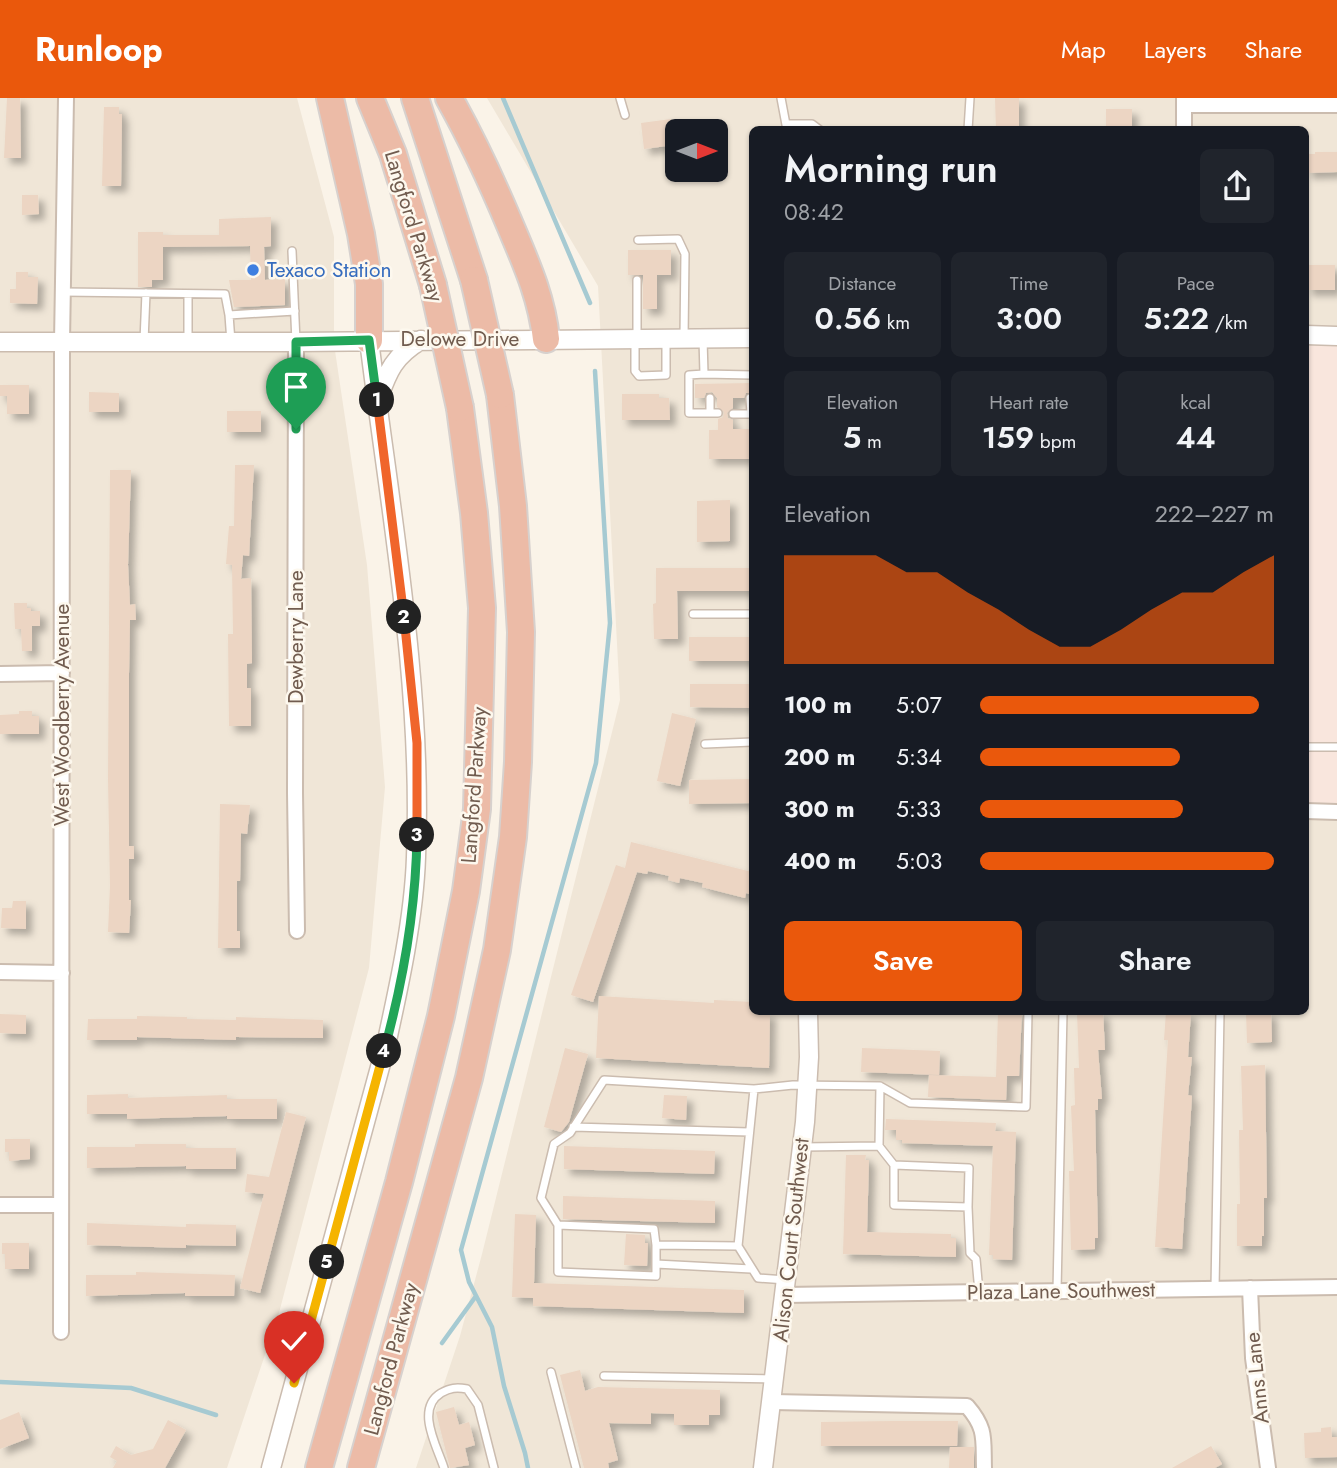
<!DOCTYPE html>
<html lang="en">
<head>
<meta charset="utf-8">
<style>
	body { margin:0; font-family:Jost,sans-serif; background:#20242c; color:#f1f3f6; height:100vh; display:flex; flex-direction:column; font-size:26px; white-space:nowrap }
	* { box-sizing:border-box; margin:0 }
	p { font-size:23px; color:#9ea1a6 }
	.icon { flex:none; width:38px; height:38px; fill:none; stroke:currentColor; stroke-width:2; stroke-linecap:round; stroke-linejoin:round }
	.map { position:relative; flex:1; overflow:hidden }
	.side { position:absolute; left:749px; top:28px; width:560px; height:889px; display:flex; flex-direction:column; background:#171b24; border-radius:10px; box-shadow:0 2px 5px #0004 }
	.side>* { flex:none }
	.needle { width:46px; rotate:90deg }
	.tools { position:absolute; left:665px; top:21px; display:grid; gap:14px }
	.tools a { display:grid; place-items:center; width:63px; height:63px; border-radius:10px; background:#171b24; box-shadow:0 2px 5px #0004; font-size:35px }
	.pin { position:absolute; display:grid; place-items:center; width:60px; height:60px; color:#fff; margin:-72px -30px; border-radius:50% 50% 50% 0; rotate:-45deg; box-shadow:0 0 7px #0007 }
	.pin .icon { rotate:45deg }
	.km { position:absolute; width:35px; height:35px; margin:-18px; border-radius:50%; background:#222; color:#fff; font-size:19px; line-height:35px; text-align:center }
	.round { display:grid; place-items:center; flex:none; width:74px; height:74px; border-radius:10px; background:#20242c }
	.head { display:flex; align-items:center; justify-content:space-between; height:119px; padding:0 35px }
	h1 { font-size:38px; font-weight:600; line-height:52px }
	.metrics { display:grid; grid-template-columns:repeat(3,1fr); gap:10px; height:119px; padding:7px 35px }
	.metrics div { display:grid; align-content:center; border-radius:10px; background:#20242c; text-align:center }
	.metrics b { font-size:30px; font-weight:600 }
	.metrics small { font-size:19px; font-weight:400 }
	.metrics p { font-size:19px }
	.chart { height:196px; padding:14px 35px }
	.chart p { display:flex; justify-content:space-between }
	.chart svg { width:100%; height:126px; margin-top:7px; fill:#ea580c; opacity:.7 }
	.action { display:flex; gap:14px; margin-top:auto; padding:14px 35px }
	.action a { flex:1; height:80px; border-radius:10px; background:#ea580c; color:#fff; font-size:28px; font-weight:600; line-height:80px; text-align:center }
	.action a+a { background:#20242c; color:#f1f3f6 }
	ul { padding:0 35px; list-style:none; font-size:23px }
	li { display:grid; grid-template-columns:112px 84px 1fr; align-items:center; height:52px }
	li i { height:18px; border-radius:9px; background:#ea580c }
	header { display:flex; align-items:center; gap:42px; box-sizing:border-box; height:98px; padding:0 35px; background:#ea580c; color:#fff }
	header strong { font-size:33px }
	nav { display:flex; gap:38px; margin-inline-start:auto; font-size:24px }
	.map>svg:first-child { display:block }
</style>
</head>
<body>
<header>
<strong>Runloop</strong>
<nav><a>Map</a><a>Layers</a><a>Share</a></nav>
</header>
<div class="map">
<svg width="1337" height="1370" viewBox="0 0 1337 1370">
	<defs>
		<filter id="shadow"><feDropShadow dx="6" dy="6" stdDeviation="3.5" flood-color="#0004"/></filter>
	</defs>
	<rect width="100%" height="100%" fill="#faf3e8"/>
	<path fill="#f0e6d7" fill-rule="evenodd" d="M0,0H297L334,139V246L367,467L385,689L369,870L279,1215L227,1370H0Z
		M487,0H1337V242L1306,241V32H752V914H1306V704L1312,710L1337,711V1370H416L460,1238L482,1156L620,602L598,188ZM677,33H716V72H677Z"/>
	<path fill="#f9e6dd" d="M1306,241L1337,242V711L1312,710L1306,704Z"/>
	<g fill="none" stroke-linecap="round" stroke-linejoin="round">
		<path stroke="#a6cad2" stroke-width="4.5" d="M503,0L590,205
			M442,1245L476,1198
			M0,1284L131,1290L216,1317
			M528,1370L525,1355L504,1288L492,1229L469,1184L461,1152L596,665L610,525L595,273"/>
	</g>
	<path fill="#ecd5c3" filter="url(#shadow)" d="M7,0H20L21,60H4Z
		M995,0H1019V32H996Z
		M104,9H119V16H122L121,88H102Z
		M1106,11H1132V32H1106Z
		M671,21L674,47L644,51L641,25Z
		M1315,54H1337V74L1306,75V56H1315Z
		M22,97H38L39,116L22,117Z
		M271,119V148L264,149L265,182L285,181V207L234,209L229,182H251L250,148L163,149V182H152V189H138V134H163V137H219V121Z
		M628,152H671V177H657V211H643V177H628Z
		M1306,167H1335V192H1306Z
		M16,174H28V179H38L37,206L10,205V191H16Z
		M752,285V295H746L744,300H733V310L727,315L728,320L733,322V331H749V361H709V332H718V321L723,319L724,314L717,309V300L712,294L706,295L704,300H695V286Z
		M0,287H29V316H7V298H0Z
		M89,294L119,295V314H89Z
		M622,296H659V300H669L670,322H622Z
		M227,313H261V334H227Z
		M235,367H254L249,458L243,457L241,481L251,480L252,565L247,566V590H251V628H229L228,536H233L232,467L226,466L229,428H234Z
		M110,372H131L128,467L130,507L135,506L136,522H130L129,575V748H134V761H129V802H131L129,835L108,834L110,788L108,681Z
		M730,402V443L697,444V403Z
		M656,470H752V493H677L678,541H654L653,506L656,505Z
		M14,505H27V510H31V513H40V528H32V553H22L21,531H15Z
		M689,539H752V563H689Z
		M690,586H752V610L690,609Z
		M19,613H32V618H39V636H0V617L19,616Z
		M672,615L696,621L680,688L657,683Z
		M752,681V705L689,706V682Z
		M220,706L250,707L247,736L241,735L240,783H237V833H240V850H218Z
		M631,744L752,774V797L746,795L745,800L702,789L703,785L680,780L679,785L668,782L669,778L648,773L647,776L637,774L593,904L571,897L616,767L625,770Z
		M13,803H26V831L1,830L2,810H12Z
		M599,898L714,905V902L752,904V914H770L769,970L596,960Z
		M998,914H1022L1019,978H1007L1006,1002L928,999L929,977L996,979Z
		M1077,914H1103L1105,952H1098L1102,1001H1098V1012H1095L1098,1140H1095V1151L1071,1152L1069,1073H1074L1071,1008L1075,1007L1074,970H1079Z
		M1166,914H1191L1188,959H1192L1188,997L1192,998L1182,1151L1155,1149L1168,942H1164Z
		M1246,914H1271L1272,944L1247,945Z
		M0,916L26,917V936L0,935Z
		M137,918L187,919V921L236,922V919L323,922V940L236,939V942L137,939V942H87L88,921H137Z
		M565,950L588,956L569,1024L561,1034L544,1029Z
		M862,950L940,953L939,977L861,974Z
		M1265,967L1267,1100H1264V1138H1262V1148H1237V1106H1240L1239,1032H1243L1241,968Z
		M128,996V1000L227,997V1001H277V1021H227V1018L127,1021V1016H87V997Z
		M664,997L687,998L686,1022L662,1020Z
		M286,1014L306,1019L260,1195L240,1190L264,1096L245,1094L247,1076L269,1079Z
		M886,1021L996,1025L995,1033L1016,1034L1012,1162L993,1161V1157H989L993,1048L902,1045V1042H896V1032H885Z
		M5,1041H30V1061L9,1063V1054H5Z
		M135,1046H186V1050H236V1071H186V1068L87,1070V1049H135Z
		M564,1048L715,1053L714,1076L564,1071Z
		M846,1057H866L865,1062H869L867,1134L951,1136V1140H956V1159L843,1156Z
		M563,1098L715,1103V1125L563,1121Z
		M515,1116L536,1117L534,1185L744,1192V1215L533,1208V1200L512,1199Z
		M87,1125L186,1129V1126L236,1127V1148L186,1147V1150L87,1147Z
		M626,1136L645,1137V1145H648L647,1168L624,1167Z
		M2,1145H29V1171H5V1156H2Z
		M136,1174L235,1177L234,1198H185V1195L86,1198V1177H136Z
		M580,1272L585,1293L598,1289L720,1292V1317H709V1327H674V1316L651,1315V1326L609,1325L618,1362L608,1365L609,1370H584L560,1277Z
		M454,1309L459,1327L469,1324L475,1347L465,1350L469,1367L450,1370L436,1314Z
		M19,1314L29,1340L0,1351V1322Z
		M168,1322L186,1332L165,1370H113L117,1363L110,1359L116,1348L131,1357L153,1351Z
		M894,1323H958L957,1348H821V1324Z
		M1331,1329L1332,1339H1337V1359L1305,1360L1304,1335L1321,1334V1330Z
		M1211,1348L1222,1366L1215,1370H1172Z
		M950,1349H974V1370H949Z"/>
	<g fill="none" stroke-linecap="round" stroke-linejoin="round">
		<defs>
			<path id="service" d="M620,0L625,17
				M781,0L787,32
				M786,26H812L820,32
				M968,32L970,0
				M638,142L678,141L685,156L684,240
				M292,153L296,244
				M637,182V240
				M63,194L225,196L229,217
				M188,196V244
				M635,241V273L639,278L666,277V242
				M703,241L704,276L752,277
				M144,243L146,195
				M231,244L229,217L295,213
				M704,276L689,277V315H718
				M710,300V315
				M750,300L751,316
				M733,316H752
				M693,516H752
				M705,646L752,644
				M1306,649H1337
				M880,988L879,1048L894,1067V1107L968,1109L970,1155L976,1161L979,1194
				M754,991L738,1148L758,1180L786,1182
				M573,1029L749,1034
				M803,1049L879,1048
				M894,1067L969,1070L968,1109
				M558,1127V1174L656,1178V1147L654,1131L558,1127L541,1100L554,1046L570,1035L604,982L754,991L793,987L880,988L910,1005L1026,1009L1028,914
				M656,1147L738,1148
				M656,1166L751,1171
				M1215,1190L1220,914
				M1057,1193L1063,914
				M551,1274L576,1370
				M604,1278L775,1281
				M444,1370C437,1348 415,1311 441,1295C450,1290 456,1289 467,1291L478,1307L494,1370"/>
			<path id="minor" d="M1184,7H1337
				M1184,32V0
				M296,244L295,695L297,833
				M0,576L62,575
				M1306,713L1337,714
				M0,874L62,875
				M0,1107H61
				M1250,1190L1253,1260L1268,1370
				M785,1197L1337,1189
				M61,1234L62,244L66,0
				M773,1304L967,1308C987,1331 983,1341 984,1370"/>
			<path id="tertiary" d="M1306,237L1337,238
				M0,244H296L752,240
				M378,301C388,273 394,258 421,242
				M271,1370L386,947C399,888 414,820 416,759C423,586 390,413 369,242
				M763,1370L805,1024L809,959L808,914"/>
			<path id="motorway" d="M330,0L361,136L369,186V242
				M370,0L393,56L433,187
				M415,0L474,182
				M449,0C472,41 492,84 510,127C526,165 542,200 546,241
				M319,1370L399,1084L441,918L466,793L477,711L482,510L474,415L460,310
				M361,1370L469,980L497,852L513,739L518,664L521,534L513,408L500,297"/>
		</defs>
		<use href="#service" stroke="#cbbcaf" stroke-width="10"/>
		<use href="#minor" stroke="#cbbcaf" stroke-width="18"/>
		<use href="#tertiary" stroke="#cbbcaf" stroke-width="21"/>
		<use href="#motorway" stroke="#d7d1ce" stroke-width="30"/>
		<use href="#service" stroke="#fff" stroke-width="7"/>
		<use href="#minor" stroke="#fff" stroke-width="14"/>
		<use href="#tertiary" stroke="#fff" stroke-width="18"/>
		<use href="#motorway" stroke="#ecbba7" stroke-width="26"/>
		<defs>
			<path id="motorway-bridge" d="M474,182L500,297
				M433,187L460,310"/>
		</defs>
		<use href="#motorway-bridge" stroke="#d7d1ce" stroke-width="30" stroke-linecap="butt"/>
		<use href="#motorway-bridge" stroke="#ecbba7" stroke-width="26"/>
	</g>
	<g fill="none" stroke-linecap="round" stroke-linejoin="round">
		<defs>
			<path id="split-1" d="M296,331V244L369,242L377,302"/>
			<path id="split-2" d="M377,302L404,519"/>
			<path id="split-3" d="M404,519L417,645V737"/>
			<path id="split-4" d="M384,953C403,884 416,809 417,737"/>
			<path id="split-5" d="M327,1164L384,953"/>
			<path id="split-6" d="M294,1285L327,1164"/>
		</defs>
		<use href="#split-1" stroke="#fff" stroke-width="14"/>
		<use href="#split-2" stroke="#fff" stroke-width="14"/>
		<use href="#split-3" stroke="#fff" stroke-width="14"/>
		<use href="#split-4" stroke="#fff" stroke-width="14"/>
		<use href="#split-5" stroke="#fff" stroke-width="14"/>
		<use href="#split-6" stroke="#fff" stroke-width="14"/>
		<use href="#split-1" stroke="#22a559" stroke-width="9"/>
		<use href="#split-2" stroke="#f0652b" stroke-width="9"/>
		<use href="#split-3" stroke="#f0652b" stroke-width="9"/>
		<use href="#split-4" stroke="#22a559" stroke-width="9"/>
		<use href="#split-5" stroke="#f5b400" stroke-width="9"/>
		<use href="#split-6" stroke="#f5b400" stroke-width="9"/>
	</g>
	<circle fill="#3f7fe0" stroke="#fdf8ee" stroke-width="2.5" cx="253" cy="172" r="7"/>
	<g text-anchor="middle" stroke-width="5" stroke-linejoin="round" paint-order="stroke">
		<g font-size="21" fill="#715c4f" stroke="#fdf8ee">
			<text transform="translate(414 128) rotate(73)" y="7">Langford Parkway</text>
			<text x="460" y="248">Delowe Drive</text>
			<text transform="translate(296 539) rotate(-90)" y="7">Dewberry Lane</text>
			<text transform="translate(62 617) rotate(-90)" y="7">West Woodberry Avenue</text>
			<text transform="translate(474 687) rotate(-86)" y="7">Langford Parkway</text>
			<text transform="translate(791 1142) rotate(-84)" y="7">Alison Court Southwest</text>
			<text transform="translate(1061 1193) rotate(-1)" y="7">Plaza Lane Southwest</text>
			<text transform="translate(391 1261) rotate(-75)" y="7">Langford Parkway</text>
			<text transform="translate(1257 1280) rotate(-96)" y="7">Anns Lane</text>
		</g>
		<g font-size="21" fill="#366cbe" stroke="#fdf8ee" text-anchor="start">
			<text x="267" y="179">Texaco Station</text>
		</g>
	</g>
</svg>
<div class="tools">
<a><svg class="needle" viewBox="-14 -14 28 28"><path d="M0-13l5 13h-10z" fill="#e53935"/><path d="M0 13l5-13h-10z" fill="#9ea1a6"/></svg></a>
</div>
<div class="pin" style="left:296px;top:331px;background:#1e9e55"><svg class="icon" aria-label="arrive" viewBox="0 0 24 24"><path d="M6 21V4h12l-3 4 3 4H6"/></svg></div>
<div class="pin" style="left:294px;top:1285px;background:#d93025"><svg class="icon" aria-label="check" viewBox="0 0 24 24"><path d="M5 12l5 5 9-10"/></svg></div>
<b class="km" style="left:377px;top:302px">1</b>
<b class="km" style="left:404px;top:519px">2</b>
<b class="km" style="left:417px;top:737px">3</b>
<b class="km" style="left:384px;top:953px">4</b>
<b class="km" style="left:327px;top:1164px">5</b>
<section class="side">
<div class="head"><div><h1>Morning run</h1><p>08:42</p></div><a class="round"><svg class="icon" aria-label="share" viewBox="0 0 24 24"><path d="M12 15V3M7 8l5-5 5 5M5 13v7h14v-7"/></svg></a></div>
<div class="metrics">
<div><p>Distance</p><b>0.56<small> km</small></b></div>
<div><p>Time</p><b>3:00</b></div>
<div><p>Pace</p><b>5:22<small> /km</small></b></div>
</div>
<div class="metrics">
<div><p>Elevation</p><b>5<small> m</small></b></div>
<div><p>Heart rate</p><b>159<small> bpm</small></b></div>
<div><p>kcal</p><b>44</b></div>
</div>
<div class="chart"><p><span>Elevation</span>222–227 m</p>
<svg viewBox="0 0 160 44" preserveAspectRatio="none"><path d="M0 44V6L10 6L20 6L30 6L40 12L50 12L60 19L70 25L80 32L90 38L100 38L110 32L120 25L130 19L140 19L150 12L160 6V44z"/></svg>
</div>
<ul>
<li><b>100 m</b>5:07<i style="width:95%"></i></li>
<li><b>200 m</b>5:34<i style="width:68%"></i></li>
<li><b>300 m</b>5:33<i style="width:69%"></i></li>
<li><b>400 m</b>5:03<i style="width:100%"></i></li>
</ul>
<div class="action"><a>Save</a><a>Share</a></div>
</section>
</div>
</body>
</html>
